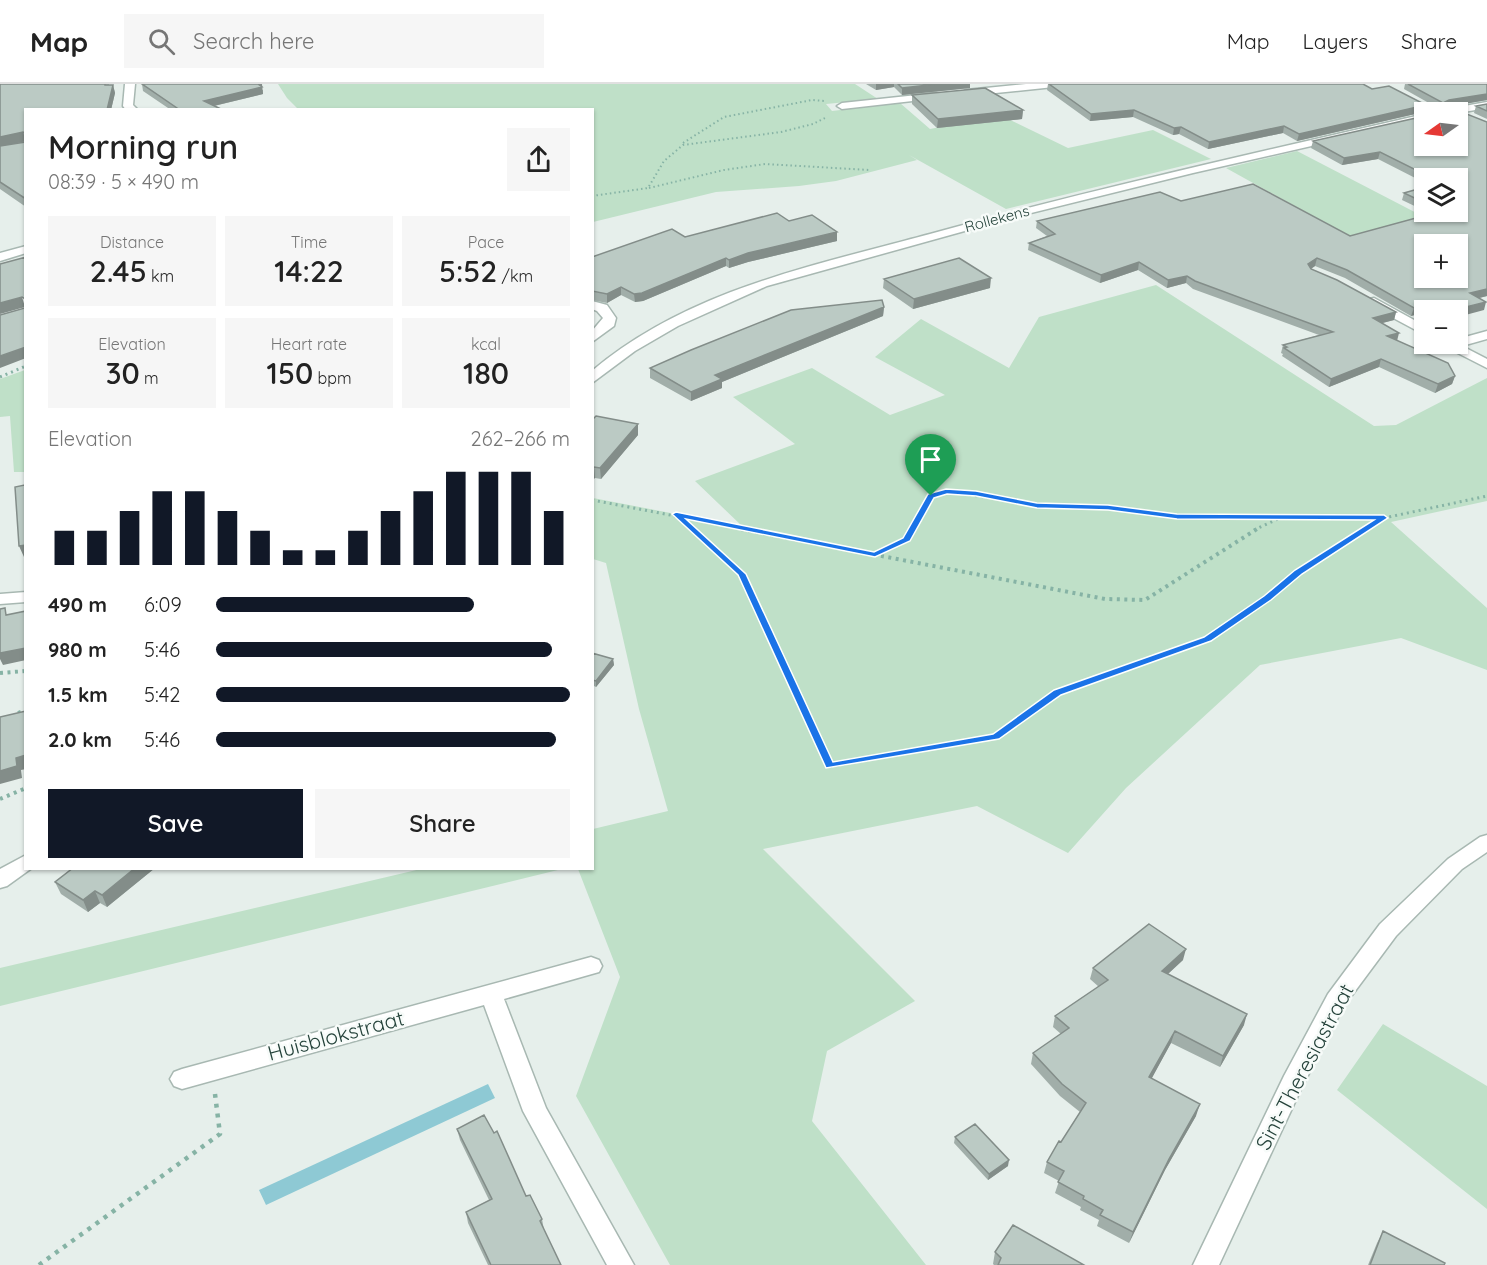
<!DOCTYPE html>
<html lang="en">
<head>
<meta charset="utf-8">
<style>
	body { margin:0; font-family:Quicksand,sans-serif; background:#f6f6f6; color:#222; height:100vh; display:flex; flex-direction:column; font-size:22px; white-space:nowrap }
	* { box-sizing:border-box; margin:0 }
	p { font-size:20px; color:#767676 }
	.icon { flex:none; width:33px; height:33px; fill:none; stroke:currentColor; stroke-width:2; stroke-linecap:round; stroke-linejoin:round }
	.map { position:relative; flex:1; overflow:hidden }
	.details { position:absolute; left:24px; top:24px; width:570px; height:762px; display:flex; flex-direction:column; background:#fff; border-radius:0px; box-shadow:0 2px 4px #0004 }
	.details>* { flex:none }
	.needle { width:39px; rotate:256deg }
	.controls { position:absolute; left:1414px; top:18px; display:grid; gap:12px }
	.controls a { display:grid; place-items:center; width:54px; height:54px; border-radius:0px; background:#fff; box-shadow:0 2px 4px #0004; font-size:30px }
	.pin { position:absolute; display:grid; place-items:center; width:51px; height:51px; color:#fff; margin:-62px -26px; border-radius:50% 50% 50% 0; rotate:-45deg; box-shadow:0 0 6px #0007 }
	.pin .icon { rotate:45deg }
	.round { display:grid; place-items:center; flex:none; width:63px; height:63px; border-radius:0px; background:#f6f6f6 }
	.overview { display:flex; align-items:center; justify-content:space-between; height:102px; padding:0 24px }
	h1 { font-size:33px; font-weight:600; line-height:45px }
	.stats { display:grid; grid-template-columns:repeat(3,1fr); gap:9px; height:102px; padding:6px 24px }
	.stats div { display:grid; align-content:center; border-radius:0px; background:#f6f6f6; text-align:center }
	.stats b { font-size:30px; font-weight:600 }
	.stats small { font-size:16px; font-weight:400 }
	.stats p { font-size:16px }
	.chart { height:168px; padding:12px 24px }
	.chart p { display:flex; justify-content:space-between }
	.chart svg { width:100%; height:108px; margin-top:6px; stroke:#111827; stroke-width:6 }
	.action { display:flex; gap:12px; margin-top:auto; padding:12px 24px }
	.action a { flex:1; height:69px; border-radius:0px; background:#111827; color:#fff; font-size:24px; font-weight:600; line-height:69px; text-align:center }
	.action a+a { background:#f6f6f6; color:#222 }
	ul { padding:0 24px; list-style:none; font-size:20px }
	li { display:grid; grid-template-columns:96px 72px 1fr; align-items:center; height:45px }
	li i { height:15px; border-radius:8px; background:#111827 }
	header { display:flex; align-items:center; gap:36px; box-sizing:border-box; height:84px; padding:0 30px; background:#fff; border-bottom:2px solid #e0e0e0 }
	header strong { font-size:28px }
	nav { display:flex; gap:33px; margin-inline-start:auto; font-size:21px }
	.search { width:420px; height:54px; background:#f6f6f6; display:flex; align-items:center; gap:15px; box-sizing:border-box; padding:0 21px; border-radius:0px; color:#767676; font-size:22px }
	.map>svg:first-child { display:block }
</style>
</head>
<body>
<header>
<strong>Map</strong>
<div class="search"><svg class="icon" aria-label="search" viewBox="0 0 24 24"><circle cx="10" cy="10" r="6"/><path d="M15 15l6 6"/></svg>Search here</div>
<nav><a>Map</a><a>Layers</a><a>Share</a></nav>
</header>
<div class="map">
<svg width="1487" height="1181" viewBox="0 0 1487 1181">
	<rect width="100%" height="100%" fill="#e6efeb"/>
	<path fill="#bfe0c8" d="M278,0H855L878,15L826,20L832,27L900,19L930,45L1000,31L1068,64L1153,46L1211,75L1006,125L909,71L917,76L836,97L799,102L716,108L593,138L592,26L298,25L287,14Z
		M1297,67L1430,136L1356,156L1226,84Z
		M1156,201L1374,342L1396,341L1487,294V417L1391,438L1487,524V586L1401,554L1260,581L1126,704L1068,769L977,722L763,765L915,917L827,967L812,1037L926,1181H670L576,1012L620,893L578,785L592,784L593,745L668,727L639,625L606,479L593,475V414L743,443L695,397L795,360L733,313L812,284L890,331L945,311L875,273L921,235L1009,284L1039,233Z
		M25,286V388H14L10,332L0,333V295Z
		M425,784L562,785L0,922V884Z
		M1383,940L1487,1002V1125L1337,1006Z"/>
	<path fill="#8ec9d4" d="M488,1000L495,1014L266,1121L259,1106Z"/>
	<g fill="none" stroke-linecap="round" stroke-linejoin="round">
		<defs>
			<path id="street" d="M125,0H135L133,21L138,26H126L123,22Z
				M1026,0H1059L1054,3L966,12L961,9L966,6Z
				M936,9L939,10V14L842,25L837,22L842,19Z
				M1487,18V24L1458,29L1442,28L1447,25Z
				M1425,30V36L1193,89L1015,133L767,202L678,242L635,267L592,299V287C688,206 812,182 930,150C1094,105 1259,68 1425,30Z
				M26,162V169L0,177V169Z
				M1374,214L1425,242V251L1369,221L1368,218L1369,215Z
				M592,217L607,221L616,234L614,242L592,258V247L603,234L597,227L592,225Z
				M1487,247V255L1462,262L1487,275V284L1440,260H1458V255Z
				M26,508V518L0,520V510Z
				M1487,751V768L1462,785L1396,852L1344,922L1302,1003L1219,1181H1193L1284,992L1328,910L1380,840L1448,775L1480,753Z
				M26,771V784H32L7,802L0,804V785Z
				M591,873L599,876L602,882L599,888L504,915L546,1024L634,1181H607L523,1027L484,921L182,1005L174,1002L170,995L174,988L182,985Z"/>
		</defs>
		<use href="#street" stroke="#a8b8b2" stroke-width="3"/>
		<path stroke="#86b3a5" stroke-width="2" stroke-dasharray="1.5 3" stroke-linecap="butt" d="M683,59L724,33L812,16L825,17
			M649,104L724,86L765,80L869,86
			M592,112L648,104L664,77L683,61L781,48L813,40L827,33"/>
		<path stroke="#86b3a5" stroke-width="3" stroke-dasharray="2 4" stroke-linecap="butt" d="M0,293L26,282
			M592,416L748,446
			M677,431L693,446
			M912,446L931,412L946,407L1037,421L1108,423L1177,433L1279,434
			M1254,446L1280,434H1384L1487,412
			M1364,446L1383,434"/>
		<path stroke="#86b3a5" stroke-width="4" stroke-dasharray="3 4.5" stroke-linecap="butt" d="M692,445L741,490L829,682L996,653L1057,609L1208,555L1268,514L1298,488L1366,445
			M741,445L1105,515L1145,516L1257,445
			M877,470L907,455L913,445
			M0,589L26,587
			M18,629L26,626
			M0,715L26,704"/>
		<path stroke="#86b3a5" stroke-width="4.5" stroke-dasharray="4 6" stroke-linecap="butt" d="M39,1181L220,1050L215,1010"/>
		<use href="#street" fill="#fff" fill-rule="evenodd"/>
	</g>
	<path fill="#a1aea9" d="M0,0H109V1H113L115,9L111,26H26V123L0,105Z
		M142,0L263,6V10L214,22L223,26H171L143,7Z
		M866,0H970V4L902,11L894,3L876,6Z
		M1048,0L1372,5L1426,21L1424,28L1297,57L1283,49L1208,65L1179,50L1173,51L1133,33L1090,37L1047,6Z
		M1405,0H1487V16L1446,23L1487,38V212L1479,214L1484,226H1433L1411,232L1345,194L1315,182L1311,185L1396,228L1394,236L1382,239L1397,257L1455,292L1452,300L1435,309L1379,283L1329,303L1282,272L1283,270L1281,269L1283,261L1319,251L1193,205L1186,199L1167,204L1138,186L1100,199L1028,166L1029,159L1047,152L1036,144L1037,137L1181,117L1350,152L1430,130L1425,128H1458V94H1425V99L1378,75L1342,81L1311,64L1313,57L1458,28H1427L1429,23H1436L1404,5Z
		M912,11L1023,26L1022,35L937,44L912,20Z
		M1487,20V35L1474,29L1476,22Z
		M1425,103V127L1402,116L1404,109Z
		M789,137L837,148V157L748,178L729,184L726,182L643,217L635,218L621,211L607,219L592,216V173L685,153Z
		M884,195L990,204L913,225L883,204Z
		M884,223L883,232L722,298V304L691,317L650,294V284Z
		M592,336L638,351L601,395L595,394L592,396Z
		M592,569L613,575L614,581L596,603L592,601Z
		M73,784H155L107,823L100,819L88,828L61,810L55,798Z
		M1183,876L1168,890L1244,941L1220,983L1171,959L1151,995L1196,1032L1165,1086L1129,1159L1097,1142L1099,1136L1080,1126L1081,1123L1055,1109L1059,1097L1044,1089L1047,1078L1061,1058L1080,1028L1060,1012L1031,980L1033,969L1061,950L1053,943L1055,932L1099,903L1090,895L1093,884Z
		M457,1045L526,1112L542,1135L544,1146L561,1181H488L468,1139L466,1128L489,1116L460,1056Z
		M955,1053L1008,1082L988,1096L954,1059Z
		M1383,1147L1444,1181H1368L1377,1159Z
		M995,1168L1084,1181H994L993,1180Z"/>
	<path fill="#838d89" d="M258,0H262L263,10L205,24L204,17Z
		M876,0H894V3L876,6Z
		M937,0H970V4L902,11V4Z
		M113,1L115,9L111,26H107Z
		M1487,10V16L1447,23L1441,26L1443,19L1449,16Z
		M1426,21L1424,28L1297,57L1299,50Z
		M1023,26L1022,35L937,44L938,35Z
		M1134,26L1133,33L1090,37L1091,30Z
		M1284,42L1283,49L1208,65L1209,58Z
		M1181,43L1179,50L1173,51L1174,44Z
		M23,48L26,57L0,63V53Z
		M1380,68L1378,75L1342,81L1344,74Z
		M837,148V157L748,178L729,184V176L748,169Z
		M726,174V182L643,217L635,218L634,210Z
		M1317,174L1315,182L1306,188L1308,180Z
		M1139,178L1138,186L1100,199L1101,191Z
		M1187,192L1186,199L1167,204L1168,196Z
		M991,194L990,204L913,225L914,215Z
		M621,203V211L607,219V210Z
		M1487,205V212L1467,217L1470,209Z
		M22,213L25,223L0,230V219Z
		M1436,218L1433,226H1425V228L1411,232L1414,224Z
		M1486,218L1484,226L1458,233V226H1454Z
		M884,223L883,232L722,298V304L691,317V308L715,291Z
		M1396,228L1394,236L1371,242L1373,234Z
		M1399,249L1397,257L1387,252Z
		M26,263V274L0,284V272Z
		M1381,275L1379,283L1329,303L1331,295Z
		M1455,292L1452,300L1435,309L1438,300Z
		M638,340V351L601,395L600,384Z
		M594,383L595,394L592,396V384Z
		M26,461V473H24L19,462Z
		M26,564V576L3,581L0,575V567Z
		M613,575L614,581L596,603V597Z
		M26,671V685L21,686L22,694L0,700V687L16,674Z
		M135,784H155L107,823L102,811Z
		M95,807L100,819L88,828L83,816Z
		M1186,865L1183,876L1158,899L1162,887Z
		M1247,930L1244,941L1220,983L1223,972Z
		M1175,947L1171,959L1146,1005L1149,993Z
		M1200,1020L1196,1032L1165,1086L1129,1159L1133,1148L1169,1075Z
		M1009,1076L1008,1082L988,1096L989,1090Z"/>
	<path fill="#bbcac4" stroke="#838d89" stroke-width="1.5" fill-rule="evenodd" d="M0,0H105V1H113L107,26H26V50L23,48L0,53Z
		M142,0H258L262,3L204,17L223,26H180Z
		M898,0H937L902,4Z
		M1049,0H1363L1372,5L1389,2L1426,21L1299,50L1284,42L1209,58L1181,43L1174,44L1134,26L1091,30Z
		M1408,0H1487V10L1449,16L1443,19Z
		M985,4L1023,26L938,35L912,11Z
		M1487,20V27L1476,22Z
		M1429,23L1458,24L1459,27L1487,38V205L1470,209L1486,218L1454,226H1451L1436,218L1414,224L1347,186L1317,174L1308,180L1311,185L1337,196L1396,228L1373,234L1399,249L1387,252L1448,279L1455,292L1438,300L1381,275L1331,295L1284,264L1287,263L1283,261L1333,248L1195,197L1187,192L1168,196L1139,178L1101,191L1029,159L1055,150L1037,137L1160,108L1181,117L1253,100L1350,152L1438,128H1458V94H1432L1380,68L1344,74L1313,57L1425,32V62H1458V28H1428ZM1425,160H1458V194H1425Z
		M26,52V115L0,98V62L25,58Z
		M1425,103V119L1404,109Z
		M777,129L789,137L812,131L837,148L748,169L729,176L726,174L642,209L634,210L621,203L607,210L592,207V173L672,145L685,153Z
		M26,173V263L0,272V231L25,224V215L22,213L0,219V180Z
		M959,174L991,194L914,215L884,195Z
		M882,216L884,223L715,291L722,295L691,308L650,284L691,266L791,226Z
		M596,332L638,340L600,384L594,383L592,384V336Z
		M25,395H26V461L19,462L15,403L25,401Z
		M5,524L6,531L26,527V564L0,569V525Z
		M592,569L613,575L596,597L592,596Z
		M26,627V671L16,674L17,682L0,687V633Z
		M73,784H135L102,811L95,807L83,816L55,798Z
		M1149,840L1186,865L1162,887L1247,930L1223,972L1175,947L1149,993L1200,1020L1169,1075L1133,1148L1100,1131L1103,1126L1083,1115L1084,1112L1058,1098L1064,1087L1047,1078L1059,1057L1061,1058L1086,1019L1062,1000L1033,969L1069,944L1055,932L1108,896L1093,884Z
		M484,1031L494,1049L497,1047L526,1112L530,1111L542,1135L540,1137L561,1181H491L466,1128L492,1115L457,1045Z
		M975,1040L1009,1076L989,1090L955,1053Z
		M1013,1141L1084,1181H998L1001,1174L995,1168Z
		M1383,1147L1445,1179L1444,1181H1370Z"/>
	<path fill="#1a73e8" stroke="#fff" stroke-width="1.5" fill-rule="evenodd" d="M946,405L976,407L1037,419L1108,421L1177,430L1384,431L1388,434L1302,490L1271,516L1211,557L1061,611L999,655L826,684L738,491L672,430L676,428L874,468L903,454L928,410ZM947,410L976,412L1037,424L1108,426L1177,435L1374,436L1295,486L1264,512L1204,553L1054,606L993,650L833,678L746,490L686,435L875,473L910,457L934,414Z"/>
	<g text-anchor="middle" stroke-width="5" stroke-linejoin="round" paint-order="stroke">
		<g font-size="15" fill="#24423a" stroke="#f7fbf9">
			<text transform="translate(997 135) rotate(-15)" y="5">Rollekens</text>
		</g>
		<g font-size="21" fill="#24423a" stroke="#f7fbf9">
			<text transform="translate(336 952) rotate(-15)" y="7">Huisblokstraat</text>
			<text transform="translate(1305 983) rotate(-62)" y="7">Sint-Theresiastraat</text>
		</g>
	</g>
</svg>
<div class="controls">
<a><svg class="needle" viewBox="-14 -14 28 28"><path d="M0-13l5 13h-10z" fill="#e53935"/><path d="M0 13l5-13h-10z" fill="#767676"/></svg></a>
<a><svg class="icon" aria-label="layers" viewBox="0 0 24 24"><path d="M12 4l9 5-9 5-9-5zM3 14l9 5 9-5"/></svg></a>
<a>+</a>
<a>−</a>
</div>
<div class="pin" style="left:931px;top:412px;background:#1e9e55"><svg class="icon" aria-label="arrive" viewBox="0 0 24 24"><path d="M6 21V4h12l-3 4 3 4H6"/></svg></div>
<section class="details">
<div class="overview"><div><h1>Morning run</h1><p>08:39 · 5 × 490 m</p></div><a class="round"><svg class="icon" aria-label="share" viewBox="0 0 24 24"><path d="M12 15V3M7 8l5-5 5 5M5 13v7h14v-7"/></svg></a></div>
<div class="stats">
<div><p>Distance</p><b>2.45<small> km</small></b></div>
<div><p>Time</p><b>14:22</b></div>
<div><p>Pace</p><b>5:52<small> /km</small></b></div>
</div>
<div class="stats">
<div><p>Elevation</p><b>30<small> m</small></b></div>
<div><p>Heart rate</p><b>150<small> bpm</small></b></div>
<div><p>kcal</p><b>180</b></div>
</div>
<div class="chart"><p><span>Elevation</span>262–266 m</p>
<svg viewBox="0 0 160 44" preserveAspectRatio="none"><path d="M5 44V30M15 44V30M25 44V22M35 44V14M45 44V14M55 44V22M65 44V30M75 44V38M85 44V38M95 44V30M105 44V22M115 44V14M125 44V6M135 44V6M145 44V6M155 44V22"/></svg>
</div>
<ul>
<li><b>490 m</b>6:09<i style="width:73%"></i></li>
<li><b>980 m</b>5:46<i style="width:95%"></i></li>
<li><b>1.5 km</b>5:42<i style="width:100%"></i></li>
<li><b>2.0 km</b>5:46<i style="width:96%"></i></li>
</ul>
<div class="action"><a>Save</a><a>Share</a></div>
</section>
</div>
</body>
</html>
